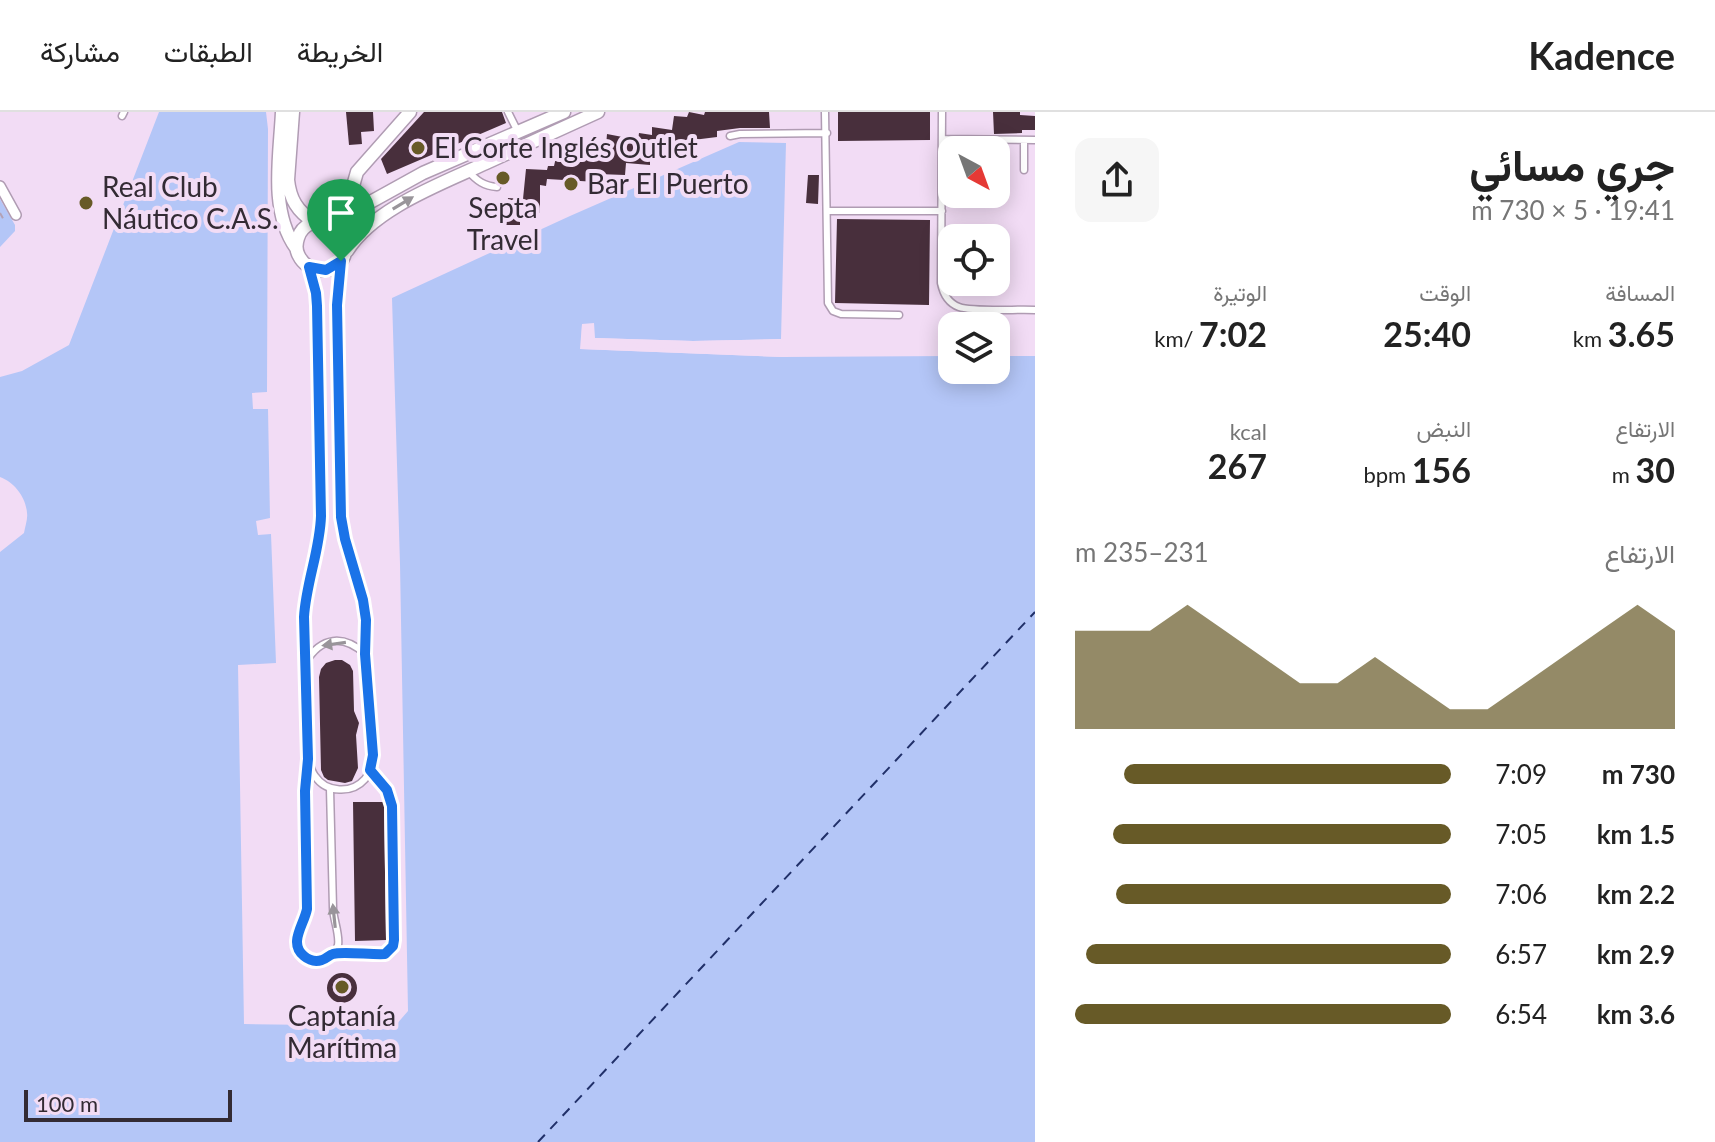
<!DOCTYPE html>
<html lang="ar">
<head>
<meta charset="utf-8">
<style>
	body { margin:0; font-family:Lato,Vazirmatn,sans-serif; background:#f6f6f6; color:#222; direction:rtl; height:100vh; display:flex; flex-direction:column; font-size:30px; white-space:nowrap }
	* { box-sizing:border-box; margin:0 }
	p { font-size:26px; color:#767676 }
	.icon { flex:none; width:44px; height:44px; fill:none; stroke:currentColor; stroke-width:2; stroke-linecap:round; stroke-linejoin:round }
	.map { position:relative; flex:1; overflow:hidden; direction:ltr }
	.side { display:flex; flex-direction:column; background:#fff; width:680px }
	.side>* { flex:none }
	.needle { width:52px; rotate:139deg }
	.fabs { position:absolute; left:938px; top:24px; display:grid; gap:16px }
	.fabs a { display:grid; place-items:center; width:72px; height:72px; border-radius:16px; background:#fff; box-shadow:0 4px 20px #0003; font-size:40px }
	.scale { position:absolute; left:24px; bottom:20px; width:208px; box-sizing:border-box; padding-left:8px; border:4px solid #332b34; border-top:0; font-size:22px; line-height:28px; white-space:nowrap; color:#332b34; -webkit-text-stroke:6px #f2dcf5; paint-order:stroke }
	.pin { position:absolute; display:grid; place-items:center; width:68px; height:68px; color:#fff; margin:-82px -34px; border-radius:50% 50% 50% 0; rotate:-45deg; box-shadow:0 0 8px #0007 }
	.pin .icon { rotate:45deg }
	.round { display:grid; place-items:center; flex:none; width:84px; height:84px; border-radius:16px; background:#f6f6f6 }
	.summary { display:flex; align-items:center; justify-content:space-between; height:136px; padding:0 40px }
	h1 { font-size:44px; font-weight:700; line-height:60px }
	.figures { display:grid; grid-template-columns:repeat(3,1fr); gap:12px; height:136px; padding:8px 40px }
	.figures div { display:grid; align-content:center }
	.figures b { font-size:34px; font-weight:700 }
	.figures small { font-size:22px; font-weight:400 }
	.figures p { font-size:22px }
	.chart { height:224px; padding:16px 40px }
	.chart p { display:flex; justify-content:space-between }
	.chart svg { width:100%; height:144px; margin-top:8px; fill:#675a27; opacity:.7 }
	ul { padding:0 40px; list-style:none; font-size:26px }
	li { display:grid; grid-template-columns:128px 96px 1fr; align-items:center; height:60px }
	li i { height:20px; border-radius:10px; background:#675a27 }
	header { display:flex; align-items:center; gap:48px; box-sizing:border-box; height:112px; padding:0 40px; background:#fff; border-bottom:2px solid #e0e0e0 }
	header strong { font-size:38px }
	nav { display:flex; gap:44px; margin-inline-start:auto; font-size:28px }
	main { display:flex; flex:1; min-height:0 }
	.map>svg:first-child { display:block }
</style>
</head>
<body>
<header>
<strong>Kadence</strong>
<nav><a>الخريطة</a><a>الطبقات</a><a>مشاركة</a></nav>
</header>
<main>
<section class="side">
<div class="summary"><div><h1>جري مسائي</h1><p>19:41 · 5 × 730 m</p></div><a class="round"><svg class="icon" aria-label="share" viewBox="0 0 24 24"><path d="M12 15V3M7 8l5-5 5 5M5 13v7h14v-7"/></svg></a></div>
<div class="figures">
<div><p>المسافة</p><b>3.65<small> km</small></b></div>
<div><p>الوقت</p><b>25:40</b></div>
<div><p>الوتيرة</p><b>7:02<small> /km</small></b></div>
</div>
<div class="figures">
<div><p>الارتفاع</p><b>30<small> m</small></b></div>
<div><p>النبض</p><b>156<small> bpm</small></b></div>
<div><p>kcal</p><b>267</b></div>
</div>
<div class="chart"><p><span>الارتفاع</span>231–235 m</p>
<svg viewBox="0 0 160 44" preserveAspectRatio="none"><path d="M0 44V14L10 14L20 14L30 6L40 14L50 22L60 30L70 30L80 22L90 30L100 38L110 38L120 30L130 22L140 14L150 6L160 14V44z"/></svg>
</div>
<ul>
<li><b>730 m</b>7:09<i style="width:87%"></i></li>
<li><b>1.5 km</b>7:05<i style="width:90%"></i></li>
<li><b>2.2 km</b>7:06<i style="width:89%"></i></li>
<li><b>2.9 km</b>6:57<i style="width:97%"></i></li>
<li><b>3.6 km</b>6:54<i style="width:100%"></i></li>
</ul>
</section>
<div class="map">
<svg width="1035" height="1030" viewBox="0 0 1035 1030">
	<rect width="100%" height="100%" fill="#f2dcf5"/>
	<path fill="#b4c6f7" d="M159,0H266L268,17L267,280L252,281L253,297H268L270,406L256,409L258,423L271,422L276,551L238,553L244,912L395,914L408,899L400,452L392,186L570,104L739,30L786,31L781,227L693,229L594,226V212L582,213L581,237L783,245L952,244V258H996V244H1035V1030H0V440L24,421C25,415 28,407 27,401C26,385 14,370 0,365V265L22,259L69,233Z
		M0,87L15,113V119L0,135Z"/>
	<path fill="#f2dcf5" d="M594,211L595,226L693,229L781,227L782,231L692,233L594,230L590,227V216H586L585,233L783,241V245L580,237L582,212Z"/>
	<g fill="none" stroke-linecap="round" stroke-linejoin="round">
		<path stroke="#213069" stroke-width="2" stroke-dasharray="10 8" stroke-linecap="butt" d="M538,1030L1035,500"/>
	</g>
	<path fill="#482f3c" d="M346,0H373L374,19L361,20L362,32L349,33Z
		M424,0H502L506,11L387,62L381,47Z
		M689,0L704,3L705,0H769L770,16H740L717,19V25L685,29V32L676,31L675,43H650V53L626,51L625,63L598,62L597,70L547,67L546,74L540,73V101H520V113H498V96L507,97L508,86L523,87L526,57L547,58L548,54H554L557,41L579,42L580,32L606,34L607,22L638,28L639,21L652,23V15L672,18L674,4L687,5Z
		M838,0H930V28L838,29Z
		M993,0H1020V3L1035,4V18H1022V21L994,22Z
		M808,63H819L818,92L806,91Z
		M837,107L930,108L929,193L835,191Z
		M335,548H342L350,553L353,559L354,599L359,611L356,623L358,656L352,669L345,671L328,668L324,665L321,658L319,565L321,557L326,551Z
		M353,690H384L386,828L355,829Z
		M327 876a15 15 0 1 1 30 0a15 15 0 1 1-30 0Z"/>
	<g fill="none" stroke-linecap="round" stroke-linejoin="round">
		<defs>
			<path id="service" d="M508,0L518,20
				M825,0L828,191L833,199L841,202L899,203
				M942,0L941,171C943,181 948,191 959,195C972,200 1019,197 1035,198
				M122,4L124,0
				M730,24L740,22L827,21
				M942,27L1035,28
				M1024,28V58
				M468,59C477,69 484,74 497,75
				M828,99H942
				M309,155L314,168L317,194L321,404L319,426L305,495L308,647C310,652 311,659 315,664C326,681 352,682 365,667C371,660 371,652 373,643L365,542L366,508L363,488L345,427L341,405L337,193L341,152
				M306,550C321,525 343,522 365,542
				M307,650L305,679L307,797C304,813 286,837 308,847C313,850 321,850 326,847C331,845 337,838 338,833C340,823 333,806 333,796C332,756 331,716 330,677
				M334,842H385L393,834L392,694L387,678L370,658"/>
			<path id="pedestrian" d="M0,74L16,103"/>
			<path id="minor" d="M282,0C280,44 269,98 296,136
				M293,0L288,68C290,87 297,99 314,110
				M357,98L353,74L357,60L410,0
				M325,108C356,118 351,161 319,158C311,157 303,152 299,144C296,139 296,132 298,126C304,105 330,109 347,103L423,61L564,0
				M347,139C374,96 441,72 486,51C523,34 561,17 598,0"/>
		</defs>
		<use href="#service" stroke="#b09cb3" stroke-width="9"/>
		<use href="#pedestrian" stroke="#b09cb3" stroke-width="12"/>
		<use href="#minor" stroke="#b09cb3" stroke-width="15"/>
		<path stroke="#b3a1b5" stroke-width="2" stroke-dasharray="6 6" stroke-linecap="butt" d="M0,101L5,110"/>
		<use href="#service" stroke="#fff" stroke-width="6"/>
		<use href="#pedestrian" stroke="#fff" stroke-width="9"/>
		<use href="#minor" stroke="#fff" stroke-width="12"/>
	</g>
	<defs><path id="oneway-solid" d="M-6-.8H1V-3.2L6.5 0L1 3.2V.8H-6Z" transform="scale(2)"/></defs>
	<g fill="#99959a">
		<use href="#oneway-solid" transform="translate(403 91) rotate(-31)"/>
		<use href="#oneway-solid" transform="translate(334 532) rotate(172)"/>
		<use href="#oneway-solid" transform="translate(334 804) rotate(-96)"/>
	</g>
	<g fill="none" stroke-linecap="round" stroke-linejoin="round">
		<defs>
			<path id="route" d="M341,149L337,193L341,405L345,427L363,488L366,508L365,542L373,643L370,658L387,678L392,694L394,828L393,834L385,842C373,843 341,839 333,842C329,843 326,847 322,848C316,850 310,849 304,844C288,831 304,813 307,797L305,679L308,647L304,505C306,471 320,438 321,404L317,194L316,181L309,155L326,158Z"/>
		</defs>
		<use href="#route" stroke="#fff" stroke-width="16"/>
		<use href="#route" stroke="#1a73e8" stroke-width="10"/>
	</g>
	<g fill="#675a27" stroke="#f2dcf5" stroke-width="3">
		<circle cx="418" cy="36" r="8"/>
		<circle cx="503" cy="66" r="8"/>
		<circle cx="571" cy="72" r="8"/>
		<circle cx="86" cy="91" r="8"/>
		<circle cx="342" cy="875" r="8"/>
	</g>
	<g text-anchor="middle" stroke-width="8" stroke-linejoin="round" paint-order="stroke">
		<g font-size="28" fill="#332b34" stroke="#f2dcf5" text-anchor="start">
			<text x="434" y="46">El Corte Inglés Outlet</text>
			<text x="587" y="82">Bar El Puerto</text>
			<text x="102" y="85">Real Club<tspan x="102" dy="32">Náutico C.A.S.</tspan></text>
			<text x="503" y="106" text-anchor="middle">Septa<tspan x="503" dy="32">Travel</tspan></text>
			<text x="342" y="914" text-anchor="middle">Captanía<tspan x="342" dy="32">Marítima</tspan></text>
		</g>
	</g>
</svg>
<div class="fabs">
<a><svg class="needle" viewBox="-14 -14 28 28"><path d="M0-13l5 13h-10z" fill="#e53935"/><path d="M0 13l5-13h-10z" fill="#767676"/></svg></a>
<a><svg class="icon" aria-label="locate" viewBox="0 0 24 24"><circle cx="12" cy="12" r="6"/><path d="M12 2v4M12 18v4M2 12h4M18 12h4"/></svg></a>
<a><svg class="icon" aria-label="layers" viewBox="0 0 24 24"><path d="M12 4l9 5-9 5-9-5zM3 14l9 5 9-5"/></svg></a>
</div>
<div class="scale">100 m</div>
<div class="pin" style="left:341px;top:149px;background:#1e9e55"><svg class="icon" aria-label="arrive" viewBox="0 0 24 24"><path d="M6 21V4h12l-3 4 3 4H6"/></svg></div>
</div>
</main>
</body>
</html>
